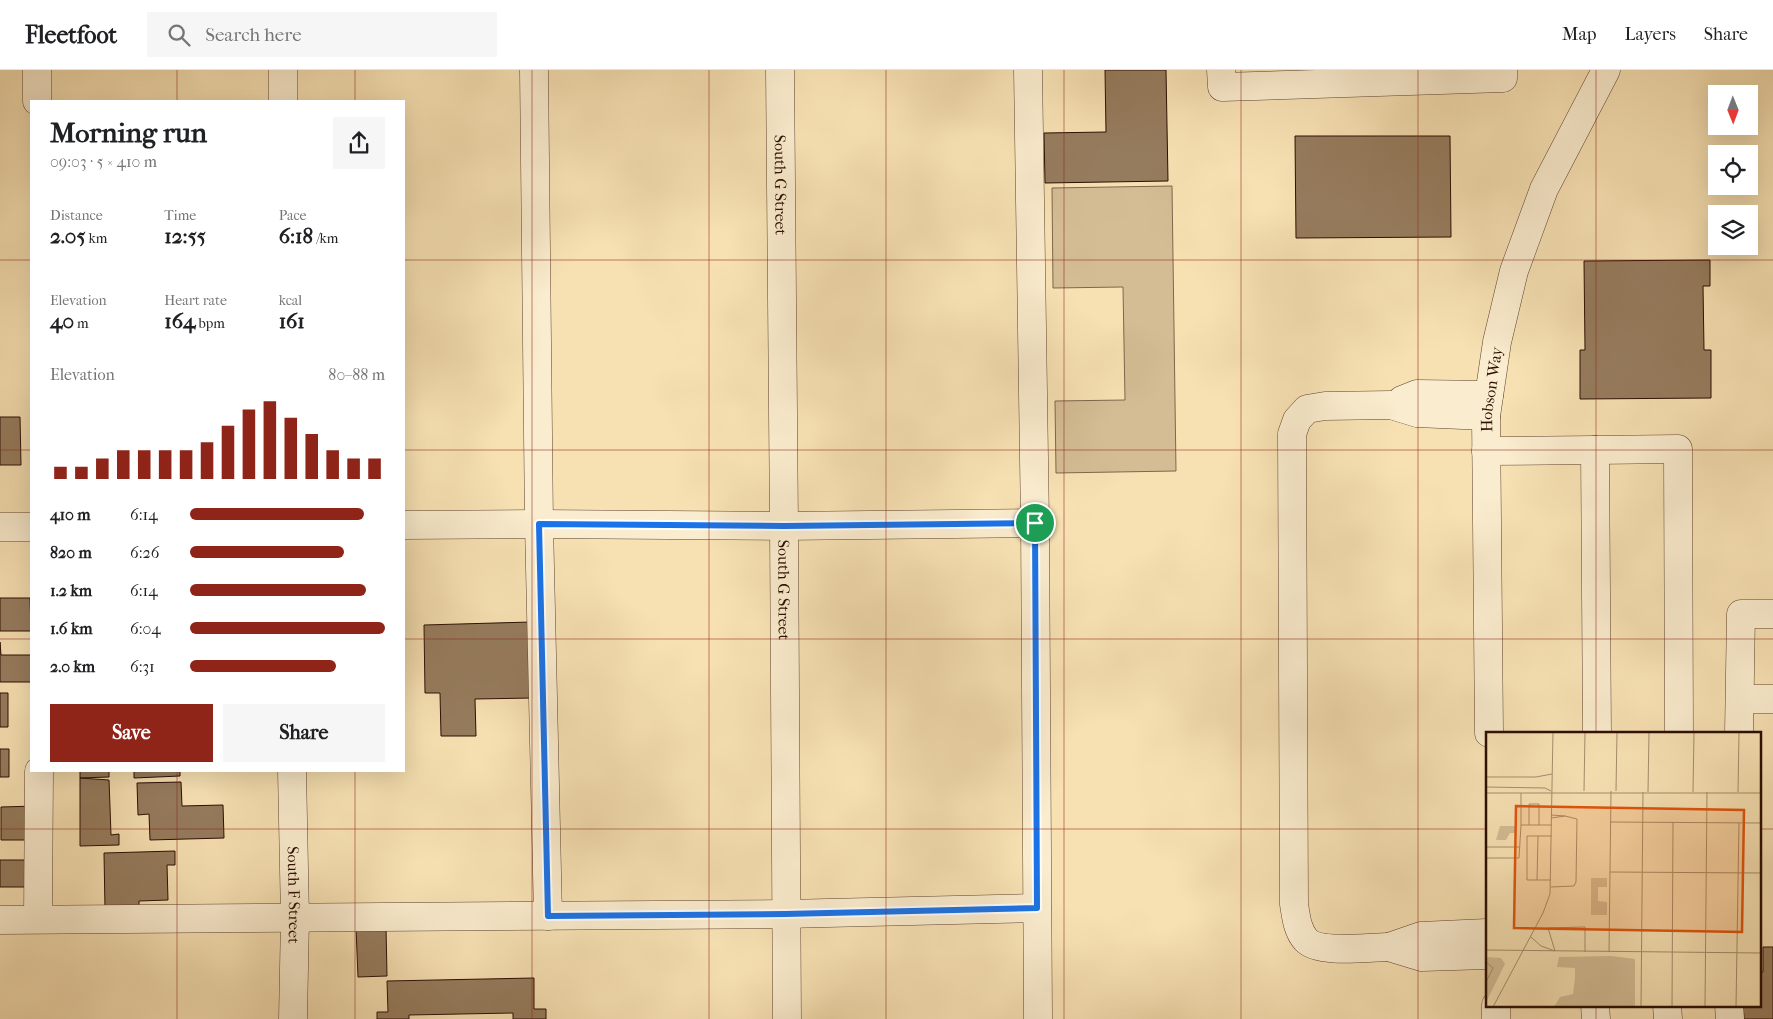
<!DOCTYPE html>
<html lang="en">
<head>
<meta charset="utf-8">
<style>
	body { margin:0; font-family:"IM FELL French Canon",serif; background:#f6f6f6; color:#202124; height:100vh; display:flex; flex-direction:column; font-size:19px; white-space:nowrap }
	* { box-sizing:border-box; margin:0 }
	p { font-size:16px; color:#757577 }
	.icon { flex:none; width:28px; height:28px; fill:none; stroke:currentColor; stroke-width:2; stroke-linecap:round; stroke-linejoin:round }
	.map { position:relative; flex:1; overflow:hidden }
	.details { position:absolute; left:30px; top:30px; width:375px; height:672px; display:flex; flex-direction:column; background:#fff; border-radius:0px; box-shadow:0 5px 20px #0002 }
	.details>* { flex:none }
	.needle { width:32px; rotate:179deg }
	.buttons { position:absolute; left:1708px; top:15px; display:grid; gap:10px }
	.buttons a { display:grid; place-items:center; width:50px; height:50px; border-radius:0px; background:#fff; box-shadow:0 5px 20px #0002; font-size:25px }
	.pin { position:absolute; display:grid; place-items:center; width:42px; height:42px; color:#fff; margin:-21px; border:2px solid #fff; border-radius:50%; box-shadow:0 1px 5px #0007 }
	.round { display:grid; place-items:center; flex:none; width:52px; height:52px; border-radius:0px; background:#f6f6f6 }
	.head { display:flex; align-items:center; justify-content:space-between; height:85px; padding:0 20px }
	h1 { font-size:28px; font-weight:700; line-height:38px }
	.stats { display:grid; grid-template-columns:repeat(3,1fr); gap:8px; height:85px; padding:5px 20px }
	.stats div { display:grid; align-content:center }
	.stats b { font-size:21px; font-weight:700 }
	.stats small { font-size:14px; font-weight:400 }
	.stats p { font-size:14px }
	.chart { height:140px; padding:10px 20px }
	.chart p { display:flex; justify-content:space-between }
	.chart svg { width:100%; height:90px; margin-top:5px; stroke:#8f2418; stroke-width:6 }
	.action { display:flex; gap:10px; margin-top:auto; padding:10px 20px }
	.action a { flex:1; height:58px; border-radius:0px; background:#8f2418; color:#fff; font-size:20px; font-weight:700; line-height:58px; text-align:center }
	.action a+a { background:#f6f6f6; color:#202124 }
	ul { padding:0 20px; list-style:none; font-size:16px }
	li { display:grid; grid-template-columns:80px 60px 1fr; align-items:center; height:38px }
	li i { height:12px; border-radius:6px; background:#8f2418 }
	header { display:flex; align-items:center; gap:30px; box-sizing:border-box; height:70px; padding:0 25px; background:#fff; border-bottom:1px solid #e0e0e0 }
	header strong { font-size:24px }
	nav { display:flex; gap:28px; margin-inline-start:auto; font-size:18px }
	.search { width:350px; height:45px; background:#f6f6f6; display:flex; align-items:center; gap:12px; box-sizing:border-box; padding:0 18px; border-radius:0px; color:#757577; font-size:19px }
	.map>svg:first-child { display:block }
</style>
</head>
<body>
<header>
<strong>Fleetfoot</strong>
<div class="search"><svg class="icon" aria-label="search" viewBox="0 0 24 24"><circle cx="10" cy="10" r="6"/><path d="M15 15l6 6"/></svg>Search here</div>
<nav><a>Map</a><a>Layers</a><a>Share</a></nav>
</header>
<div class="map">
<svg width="1773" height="949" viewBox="0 0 1773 949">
	<rect width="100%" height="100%" fill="#f7e1b3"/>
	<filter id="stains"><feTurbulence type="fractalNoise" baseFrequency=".004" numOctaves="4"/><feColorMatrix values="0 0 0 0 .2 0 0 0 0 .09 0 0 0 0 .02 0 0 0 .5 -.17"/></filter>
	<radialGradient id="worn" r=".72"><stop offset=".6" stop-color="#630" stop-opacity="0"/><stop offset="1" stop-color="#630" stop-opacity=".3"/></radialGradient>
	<path fill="#d4bd95" stroke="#80664c" d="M1172,116L1176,401L1056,403L1055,331L1125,330L1123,217L1053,218L1052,118Z"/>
	<path fill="#967c5e" stroke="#2c0e02" d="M1105,0H1166L1168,111L1045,113L1044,63L1106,62Z
		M1295,66H1450L1451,167L1296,168Z
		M1710,190V216H1703L1704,280H1711V328L1580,329V280H1585L1584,191Z
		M0,347H20L21,395H0Z
		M0,528H30L31,561H0Z
		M531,552L533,628L475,629L476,666H441L440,623H425L424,555Z
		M0,572L1,585H31V612H0Z
		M0,623H8V657H0Z
		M0,679H9V707H0Z
		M80,701H109V707L80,708Z
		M134,701H180V706L134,708Z
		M80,708L109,710L111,765L119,764V775L80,776Z
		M181,712L182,736L223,735L224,768L150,770L149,744L138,745L137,713Z
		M36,736V770H1V737Z
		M175,781V795H167L168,830L139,831V838L105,839L104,783Z
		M0,790H31V817H0Z
		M386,857L387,906L358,907L356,858Z
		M1763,877H1773V949H1744L1743,935H1759V902H1763Z
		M534,908V939H546V949H513V943L409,945V949H377V942H388L387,911Z"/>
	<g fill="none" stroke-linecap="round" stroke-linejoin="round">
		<defs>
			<g id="minor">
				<path d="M37,0V31"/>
				<path d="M283,0V31"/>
				<path d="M534,0L539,454L548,846"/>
				<path id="s1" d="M780,0L784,456L787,949"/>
				<path d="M1028,0L1035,453L1038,949"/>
				<path d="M1221,0L1222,17L1503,8V0"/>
				<path d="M1402,330L1417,324L1489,325"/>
				<path d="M1595,380L1678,379L1679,663"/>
				<path d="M1486,381L1595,380L1597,663"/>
				<path d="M404,455L539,454L784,456L1035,453"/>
				<path d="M0,457H31"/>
				<path d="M1740,629H1773"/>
				<path id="s2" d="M1489,663L1486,346L1497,272L1514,201L1544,119L1606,0"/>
				<path d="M1739,663L1741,544H1773"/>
				<path id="s3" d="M292,701L295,848L293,949"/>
				<path d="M38,849L39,701"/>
				<path d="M0,850L785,844L1037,838"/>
				<path d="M1487,863L1421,866L1389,877L1422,887L1487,885"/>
				<path d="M1389,877C1369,877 1319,884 1306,870C1297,860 1296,846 1294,834L1292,364L1297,350L1307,339L1325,336L1391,335L1417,343L1486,346"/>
				<path d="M1496,935V949"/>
				<path d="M1595,935L1596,949"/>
				<path d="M1667,935L1668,949"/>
				<path d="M1729,935L1730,949"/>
			</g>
		</defs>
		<use href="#minor" stroke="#5f432e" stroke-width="29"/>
		<use href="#minor" stroke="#faecce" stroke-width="28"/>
	</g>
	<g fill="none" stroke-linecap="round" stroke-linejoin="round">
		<defs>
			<path id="route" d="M1035,453L1037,838L785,844L548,846L539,454L784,456Z"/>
		</defs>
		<use href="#route" stroke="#fff" stroke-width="10"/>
		<use href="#route" stroke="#1a73e8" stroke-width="6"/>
	</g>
	<path fill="none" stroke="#8f2418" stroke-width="1" stroke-opacity="0.55" d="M177,0V31M355,0V31M532,0V949M709,0V949M886,0V949M1064,0V949M1241,0V949M1418,0V949M1596,0V663M0,190H31M404,190H1773M0,380H31M404,380H1773M0,569H31M404,569H1773M177,701V949M355,701V949M0,759H1487M1759,759H1773M1596,935V949"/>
	<g text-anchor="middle" stroke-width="4" stroke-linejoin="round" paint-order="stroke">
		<g font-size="16" fill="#2c0e02" stroke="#faecce">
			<text dy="6" stroke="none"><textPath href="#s1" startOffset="115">South G Street</textPath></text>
			<text dy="6" stroke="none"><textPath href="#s2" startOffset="344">Hobson Way</textPath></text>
			<text dy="6" stroke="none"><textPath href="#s1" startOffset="520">South G Street</textPath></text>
			<text dy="6" stroke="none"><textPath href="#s3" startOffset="124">South F Street</textPath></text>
		</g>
	</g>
	<g transform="translate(1486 662)">
		<rect width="275" height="275" fill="#f7e1b3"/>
		<path d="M14,94H29V101H24L20,108H10ZM105,146H121V155H112V169L121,170V183H105ZM125,224L149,227V275H68L74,265L87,262L89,246V236L71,235L73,225ZM0,225L15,226L19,232L0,270Z" fill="#d4bd95"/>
		<path fill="none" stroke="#a68d6c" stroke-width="1" d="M0,45H50L66,42M0,55L59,56L65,59M98,59L99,0M130,59L131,0M162,60L163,0M207,60L208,0M252,60L253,0M0,61H275M35,61V93H66M65,83L79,84L65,86M124,90L275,91M43,93V72H53V93M0,115H33M0,126H33L35,93M124,140L275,141M51,148H41V104H52M65,148H51L52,104H66M65,155L88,154L90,150L91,87L79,84M45,205L55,214L69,219L62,196L99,195V220M0,218L275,221M123,220L125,59M0,230L7,236L0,250M7,275L57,181L64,162L67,0M155,275L157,60M186,275L187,90M219,275L221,60M250,275L253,91"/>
		<path fill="#df550c" fill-opacity="0.15" stroke="#df550c" stroke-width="2.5" d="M30,74L258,78L256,200L28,196Z"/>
		<rect width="275" height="275" fill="none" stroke="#2c0e02" stroke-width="2.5"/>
	</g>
	<rect width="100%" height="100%" filter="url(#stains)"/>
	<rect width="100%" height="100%" fill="url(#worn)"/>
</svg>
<div class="buttons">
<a><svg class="needle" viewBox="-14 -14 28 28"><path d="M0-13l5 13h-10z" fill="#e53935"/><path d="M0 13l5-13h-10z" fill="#757577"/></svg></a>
<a><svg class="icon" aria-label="locate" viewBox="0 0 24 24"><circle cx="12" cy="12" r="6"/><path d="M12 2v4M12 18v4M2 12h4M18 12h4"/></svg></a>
<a><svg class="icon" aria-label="layers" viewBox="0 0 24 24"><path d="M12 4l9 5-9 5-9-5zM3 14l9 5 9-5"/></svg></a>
</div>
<div class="pin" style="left:1035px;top:453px;background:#1e9e55"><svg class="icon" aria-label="arrive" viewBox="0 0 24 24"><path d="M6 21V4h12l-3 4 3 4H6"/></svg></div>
<section class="details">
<div class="head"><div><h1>Morning run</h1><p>09:03 · 5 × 410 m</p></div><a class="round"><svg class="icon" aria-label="share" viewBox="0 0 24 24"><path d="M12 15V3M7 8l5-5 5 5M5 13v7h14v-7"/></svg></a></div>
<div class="stats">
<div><p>Distance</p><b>2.05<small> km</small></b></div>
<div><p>Time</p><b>12:55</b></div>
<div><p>Pace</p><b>6:18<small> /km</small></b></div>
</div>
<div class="stats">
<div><p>Elevation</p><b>40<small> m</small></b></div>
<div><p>Heart rate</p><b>164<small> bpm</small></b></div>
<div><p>kcal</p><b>161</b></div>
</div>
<div class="chart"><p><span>Elevation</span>80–88 m</p>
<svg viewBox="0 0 160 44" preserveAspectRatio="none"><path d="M5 44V38M15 44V38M25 44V34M35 44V30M45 44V30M55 44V30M65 44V30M75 44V26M85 44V18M95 44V10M105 44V6M115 44V14M125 44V22M135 44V30M145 44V34M155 44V34"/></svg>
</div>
<ul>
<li><b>410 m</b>6:14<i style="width:89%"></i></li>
<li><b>820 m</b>6:26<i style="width:79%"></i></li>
<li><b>1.2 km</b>6:14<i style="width:90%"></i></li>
<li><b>1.6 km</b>6:04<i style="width:100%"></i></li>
<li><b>2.0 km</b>6:31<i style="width:75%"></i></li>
</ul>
<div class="action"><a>Save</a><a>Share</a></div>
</section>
</div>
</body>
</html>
